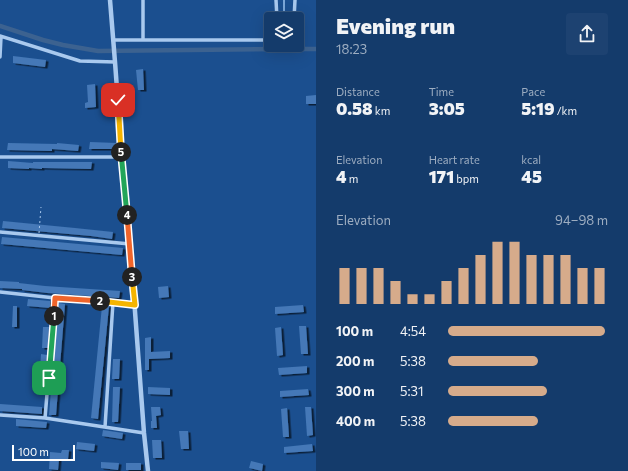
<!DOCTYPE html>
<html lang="en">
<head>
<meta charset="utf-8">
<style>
	body { margin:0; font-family:Commissioner,sans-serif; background:#1d4271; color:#f1f3f6; height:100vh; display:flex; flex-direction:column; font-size:15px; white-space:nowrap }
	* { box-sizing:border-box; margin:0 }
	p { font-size:13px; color:#9dadc1 }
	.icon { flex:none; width:22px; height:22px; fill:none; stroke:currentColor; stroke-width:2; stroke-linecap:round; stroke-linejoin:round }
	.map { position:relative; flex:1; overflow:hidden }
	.side { display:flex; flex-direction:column; background:#143b6b; width:312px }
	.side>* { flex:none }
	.fabs { position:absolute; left:264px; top:12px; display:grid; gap:8px }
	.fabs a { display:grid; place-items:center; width:40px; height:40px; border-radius:4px; background:#143b6b; box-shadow:0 4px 16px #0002,0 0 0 1px #33557e; font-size:20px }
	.scale { position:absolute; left:12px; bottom:10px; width:63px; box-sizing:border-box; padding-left:4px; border:2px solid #fff; border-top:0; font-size:11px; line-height:14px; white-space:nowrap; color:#fff; -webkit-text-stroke:3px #1b4f8f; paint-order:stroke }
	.pin { position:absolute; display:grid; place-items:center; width:34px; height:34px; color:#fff; margin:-17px; border-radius:8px; box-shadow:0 2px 6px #0006 }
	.km { position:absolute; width:20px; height:20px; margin:-10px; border-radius:50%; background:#222; color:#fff; font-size:11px; line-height:20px; text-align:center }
	.round { display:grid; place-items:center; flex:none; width:42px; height:42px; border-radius:4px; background:#1d4271 }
	.headline { display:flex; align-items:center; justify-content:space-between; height:68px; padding:0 20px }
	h1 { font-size:22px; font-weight:800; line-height:30px }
	.stats { display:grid; grid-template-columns:repeat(3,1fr); gap:6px; height:68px; padding:4px 20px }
	.stats div { display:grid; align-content:center }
	.stats b { font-size:17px; font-weight:800 }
	.stats small { font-size:11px; font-weight:400 }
	.stats p { font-size:11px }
	.chart { height:112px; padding:8px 20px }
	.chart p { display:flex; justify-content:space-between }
	.chart svg { width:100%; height:72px; margin-top:4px; stroke:#d6ab8b; stroke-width:6 }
	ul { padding:0 20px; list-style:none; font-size:13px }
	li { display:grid; grid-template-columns:64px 48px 1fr; align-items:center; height:30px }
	li i { height:10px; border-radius:5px; background:#d6ab8b }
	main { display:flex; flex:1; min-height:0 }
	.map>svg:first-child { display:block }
</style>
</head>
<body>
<main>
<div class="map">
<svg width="316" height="471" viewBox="0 0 316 471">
	<defs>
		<filter id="shadow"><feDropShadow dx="2.5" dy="1.5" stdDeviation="0" flood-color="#0009"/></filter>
	</defs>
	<rect width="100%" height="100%" fill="#1b4f8f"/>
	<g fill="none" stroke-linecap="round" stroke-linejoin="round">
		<path stroke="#9cc4f0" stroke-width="1.5" d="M284,0V19
			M286,45V49"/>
		<path stroke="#3c6290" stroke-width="4.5" d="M0,26L43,40L63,45L98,51L286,49H316"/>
	</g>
	<path fill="#4478b7" filter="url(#shadow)" d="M13,56L46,60L45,67L13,63Z
		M143,69L144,90H138L136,70Z
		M95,84L96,107L85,108V103L88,102L87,85Z
		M316,95V104H306V96Z
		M90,142L117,143V149H89Z
		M8,143L57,144V143L79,145L78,151L52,149V151L7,150Z
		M8,161L33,163V162H92L91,169L42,168V169L29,168V169L8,168Z
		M3,221L75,228L113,232L112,239L91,236L2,228Z
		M2,237L123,248L122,255L1,244Z
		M0,281L19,282V283L45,286L120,291L119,298L47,293L22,290V289L0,288Z
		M168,286L169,297L159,298L158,287Z
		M28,299L50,301V308L27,306Z
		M58,303L65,304L56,415H49Z
		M303,305L304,312L275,314V307Z
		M13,306H17V327H12Z
		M102,306H109L98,419L91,418Z
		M299,326H306L308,354H301Z
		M43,327H49L48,348H42Z
		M281,327L283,355L277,356L275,328Z
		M151,337V352L170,351V358L149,359V370H145V338Z
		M41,354L47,355L44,388L39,387Z
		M113,359H120L119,379H112Z
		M307,366V373L279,375L278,368Z
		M113,387H120L118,422H112Z
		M148,387L170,388V395L148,394Z
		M308,389L309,395L280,397V391Z
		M0,404L42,407V414L0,411Z
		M151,407H160L161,415L156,416L157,428H151V421H152Z
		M305,407H311L313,435L307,436Z
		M287,408L289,437H283L281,409Z
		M16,419L47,422L46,428L16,426Z
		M103,430L123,433L122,439L102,436Z
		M179,431H188L189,449H181Z
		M152,440H161L162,458H153Z
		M77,442L95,444L94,451L76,449Z
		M312,444L313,451L284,453V447Z
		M62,450H69L68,459H59L58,470L49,469L50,452L61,453Z
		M251,461L263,464L262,471L249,468Z
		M101,462L119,463L118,470L101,468Z
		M126,463H141V470H126Z"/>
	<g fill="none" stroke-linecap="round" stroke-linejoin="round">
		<path stroke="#a9c9ee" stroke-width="1" stroke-dasharray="2 3" stroke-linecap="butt" d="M39,233L41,207"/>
		<path stroke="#a9c9ee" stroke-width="3.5" d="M276,0L277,19
			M294,19L295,0
			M0,36L80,61L115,62
			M0,37H1L0,57
			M113,40H271
			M143,40V0
			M0,157H122
			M0,232L130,244
			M0,292L55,298L135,305
			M0,415L45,418L144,433
			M45,418L55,298
			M105,427L113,302"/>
		<path stroke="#a9c9ee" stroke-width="4.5" d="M110,0L115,62L122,157L130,244L144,433L148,471"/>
	</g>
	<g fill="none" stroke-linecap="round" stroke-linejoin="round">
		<defs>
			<path id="split-1" d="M49,378L54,316"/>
			<path id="split-2" d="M54,316L55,298L100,301"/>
			<path id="split-3" d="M100,301L135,305L132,277"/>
			<path id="split-4" d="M127,215L132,277"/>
			<path id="split-5" d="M121,152L127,215"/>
			<path id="split-6" d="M118,100L121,152"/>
		</defs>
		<use href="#split-1" stroke="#fff" stroke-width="8"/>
		<use href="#split-2" stroke="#fff" stroke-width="8"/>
		<use href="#split-3" stroke="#fff" stroke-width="8"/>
		<use href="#split-4" stroke="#fff" stroke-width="8"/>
		<use href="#split-5" stroke="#fff" stroke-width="8"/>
		<use href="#split-6" stroke="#fff" stroke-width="8"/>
		<use href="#split-1" stroke="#22a559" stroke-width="5"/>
		<use href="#split-2" stroke="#f0652b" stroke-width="5"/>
		<use href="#split-3" stroke="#f5b400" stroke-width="5"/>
		<use href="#split-4" stroke="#f0652b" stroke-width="5"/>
		<use href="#split-5" stroke="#22a559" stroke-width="5"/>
		<use href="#split-6" stroke="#f5b400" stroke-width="5"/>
	</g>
</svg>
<div class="fabs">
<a><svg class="icon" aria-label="layers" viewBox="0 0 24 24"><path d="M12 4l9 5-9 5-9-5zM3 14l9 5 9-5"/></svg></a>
</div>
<div class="scale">100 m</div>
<div class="pin" style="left:49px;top:378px;background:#1e9e55"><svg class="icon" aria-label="arrive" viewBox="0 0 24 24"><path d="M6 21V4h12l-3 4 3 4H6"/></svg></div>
<div class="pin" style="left:118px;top:100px;background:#d93025"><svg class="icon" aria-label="check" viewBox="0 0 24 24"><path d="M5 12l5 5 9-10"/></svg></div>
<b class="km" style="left:54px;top:316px">1</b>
<b class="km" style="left:100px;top:301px">2</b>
<b class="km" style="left:132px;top:277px">3</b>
<b class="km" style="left:127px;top:215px">4</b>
<b class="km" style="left:121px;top:152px">5</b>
</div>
<section class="side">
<div class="headline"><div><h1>Evening run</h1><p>18:23</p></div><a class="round"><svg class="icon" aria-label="share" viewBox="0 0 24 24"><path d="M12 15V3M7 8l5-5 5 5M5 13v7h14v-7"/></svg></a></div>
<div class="stats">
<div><p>Distance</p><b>0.58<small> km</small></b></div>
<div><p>Time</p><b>3:05</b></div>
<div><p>Pace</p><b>5:19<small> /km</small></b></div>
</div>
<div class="stats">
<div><p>Elevation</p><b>4<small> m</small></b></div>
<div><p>Heart rate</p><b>171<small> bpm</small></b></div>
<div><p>kcal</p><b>45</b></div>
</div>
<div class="chart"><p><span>Elevation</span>94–98 m</p>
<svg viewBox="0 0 160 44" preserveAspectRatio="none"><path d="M5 44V22M15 44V22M25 44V22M35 44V30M45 44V38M55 44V38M65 44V30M75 44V22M85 44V14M95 44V6M105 44V6M115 44V14M125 44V14M135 44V14M145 44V22M155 44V22"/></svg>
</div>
<ul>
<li><b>100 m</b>4:54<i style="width:98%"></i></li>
<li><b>200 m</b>5:38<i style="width:56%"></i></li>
<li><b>300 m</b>5:31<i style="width:62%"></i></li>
<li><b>400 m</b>5:38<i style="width:56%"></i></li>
</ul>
</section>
</main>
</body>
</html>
